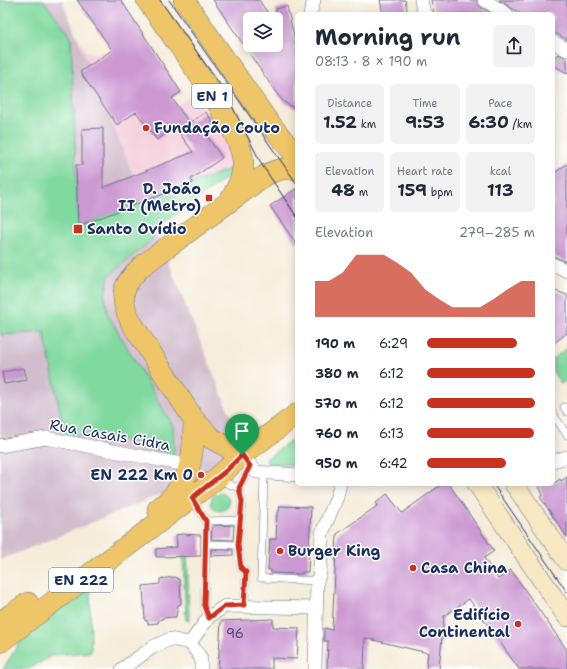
<!DOCTYPE html>
<html lang="en">
<head>
<meta charset="utf-8">
<style>
	body { margin:0; font-family:"Shantell Sans",sans-serif; background:#f2f2f3; color:#1f2937; height:100vh; display:flex; flex-direction:column; font-size:15px; white-space:nowrap }
	* { box-sizing:border-box; margin:0 }
	p { font-size:13px; color:#747a83 }
	.icon { flex:none; width:22px; height:22px; fill:none; stroke:currentColor; stroke-width:2; stroke-linecap:round; stroke-linejoin:round }
	.map { position:relative; flex:1; overflow:hidden }
	.drawer { position:absolute; left:295px; top:12px; width:260px; height:474px; display:flex; flex-direction:column; background:#fff; border-radius:6px; box-shadow:0 2px 10px #0003 }
	.drawer>* { flex:none }
	.fabs { position:absolute; left:243px; top:12px; display:grid; gap:8px }
	.fabs a { display:grid; place-items:center; width:40px; height:40px; border-radius:6px; background:#fff; box-shadow:0 2px 10px #0003; font-size:20px }
	.pin { position:absolute; display:grid; place-items:center; width:34px; height:34px; color:#fff; margin:-41px -17px; border-radius:50% 50% 50% 0; rotate:-45deg; box-shadow:0 0 4px #0007 }
	.pin .icon { rotate:45deg }
	.round { display:grid; place-items:center; flex:none; width:42px; height:42px; border-radius:6px; background:#f2f2f3 }
	.headline { display:flex; align-items:center; justify-content:space-between; height:68px; padding:0 20px }
	h1 { font-size:22px; font-weight:700; line-height:30px }
	.figures { display:grid; grid-template-columns:repeat(3,1fr); gap:6px; height:68px; padding:4px 20px }
	.figures div { display:grid; align-content:center; border-radius:6px; background:#f2f2f3; text-align:center }
	.figures b { font-size:17px; font-weight:700 }
	.figures small { font-size:11px; font-weight:400 }
	.figures p { font-size:11px }
	.chart { height:112px; padding:8px 20px }
	.chart p { display:flex; justify-content:space-between }
	.chart svg { width:100%; height:72px; margin-top:4px; fill:#c8321e; opacity:.7 }
	ul { padding:0 20px; list-style:none; font-size:13px }
	li { display:grid; grid-template-columns:64px 48px 1fr; align-items:center; height:30px }
	li i { height:10px; border-radius:5px; background:#c8321e }
	.map>svg:first-child { display:block }
</style>
</head>
<body>
<div class="map">
<svg width="567" height="669" viewBox="0 0 567 669">
	<rect width="100%" height="100%" fill="#fff"/>
	<filter id="ink" filterUnits="userSpaceOnUse"><feTurbulence type="fractalNoise" baseFrequency=".025" numOctaves="2"/><feDisplacementMap in="SourceGraphic" scale="8" xChannelSelector="R" yChannelSelector="G"/><feConvolveMatrix kernelMatrix="1 2 1 2 8 2 1 2 1" color-interpolation-filters="sRGB"/></filter>
	<filter id="wash" filterUnits="userSpaceOnUse"><feTurbulence type="fractalNoise" baseFrequency=".012" numOctaves="4" result="noise"/><feDisplacementMap in="SourceGraphic" scale="16" xChannelSelector="R" yChannelSelector="G"/><feGaussianBlur stdDeviation="0.9" result="paint"/><feColorMatrix in="noise" values="0 0 0 0 0 0 0 0 0 0 0 0 0 0 0 0 0 1.4 0 .05"/><feComposite in="paint" operator="in"/></filter>
	<g filter="url(#wash)">
		<rect width="100%" height="100%" fill="#f5ecd9"/>
		<path fill="#f5cfdc" d="M76,34L86,51L94,54L104,52L153,123L193,94L221,133L231,157L232,168L78,226Z"/>
		<path fill="#d1bdcc" d="M0,0H62L248,459L0,560Z"/>
		<path fill="#80d99e" stroke="#4e847e" d="M0,0H43L71,36L78,226L232,168L230,176L150,233L154,238L109,276L105,296L107,313L173,426L174,456L118,438L65,435L44,332L0,335Z
			M567,348V380L561,384L553,372V359Z
			M297,436V465L267,463L266,459Z
			M211 502a9 9 0 1 1 18 0a9 9 0 1 1-18 0Z
			M182,540L187,541L189,620H186Z
			M90,584L91,652L53,655L29,669H3L23,637Z"/>
		<g id="blocks">
			<path fill="#cc98d2" d="M77,0H121L181,92L172,98L189,123L206,112L214,124L203,130L222,158L191,179L193,183L78,226L76,165H82V129L103,128V188L193,152L175,127L157,140L136,112L117,125L80,72L112,50Z
				M213,0H259L272,19H250V45H276V9L287,6L297,49V110L284,102L277,94Z
				M380,0H405L408,14H383Z
				M431,0H476L480,7L492,14H434Z
				M499,0H567V40L553,32V14H521Z
				M558,54L567,58V73L553,65V58Z
				M567,164V262L553,256V174Z
				M297,188V245L270,206Z
				M553,290L567,295V333L553,344Z
				M24,368L27,380L4,384L2,372Z
				M567,477V537L540,497L543,495L538,484H553L560,479L561,481Z
				M442,484H449L494,551L484,558L498,579L511,570L567,650V669H519L469,599L444,616L439,669H426L428,653L365,638L364,669H327L328,641H324V628L332,630L337,534L377,506L376,503L387,494L402,513Z
				M280,506L311,507L308,572H302V574L271,573V570H268L270,539H276L277,512H279Z
				M234,525L233,540L211,539L212,526Z
				M182,534L201,535V556L156,557V549L177,547L176,535Z
				M211,549L233,550V555L211,556Z
				M175,577L180,580L181,604L178,605L176,617L162,618V619L159,620L158,623L148,624L147,620L145,621L143,586L160,584V579Z
				M273,619V627L299,628L297,659L272,658V669H218L221,621Z"/>
		</g>
	</g>
	<g filter="url(#ink)">
		<use href="#blocks" fill-opacity="0" stroke="#677189" stroke-width="1"/>
		<g fill="none" stroke-linecap="round" stroke-linejoin="round">
			<defs>
				<path id="lane" d="M564,407L567,412
					M553,414L567,435
					M264,474L261,578L317,581
					M239,488L250,466
					M192,499L206,521V544L238,545L242,502L239,488L218,480
					M206,521L240,520
					M206,544L204,606L209,617
					M238,545L241,568L246,572L244,605"/>
				<path id="street" d="M421,0L424,14
					M484,0L507,14
					M310,14L314,0
					M553,42L567,50
					M553,264L567,271
					M0,446L46,438L191,466
					M242,455L256,472L297,475
					M553,461L567,457
					M190,643L209,617L225,606L315,608
					M122,669L153,647L170,639L190,643L201,658V669
					M315,669L317,581L320,573L322,533L337,497L340,484"/>
				<path id="secondary" d="M477,484L567,617
					M514,484L567,561"/>
				<path id="primary" d="M147,0C169,33 241,126 243,161C244,176 238,186 231,199
					M184,0L266,119L297,157
					M242,455L211,438L194,420L131,322C118,295 122,285 143,265L260,179C272,170 283,167 297,169
					M158,509C192,484 193,458 194,420
					M0,622L28,603
					M0,642L216,479L242,455L297,414"/>
			</defs>
			<use href="#lane" stroke="#677189" stroke-width="8"/>
			<use href="#street" stroke="#677189" stroke-width="14"/>
			<use href="#secondary" stroke="#677189" stroke-width="20"/>
			<use href="#primary" stroke="#677189" stroke-width="22"/>
			<use href="#lane" stroke="#fff" stroke-width="7"/>
			<use href="#street" stroke="#fff" stroke-width="13"/>
			<use href="#secondary" stroke="#f8e8c3" stroke-width="19"/>
			<use href="#primary" stroke="#eec569" stroke-width="21"/>
			<path stroke="#1b2f5e" stroke-width="1" d="M160,0L224,90L262,165L297,217
				M169,0L297,184
				M493,484L567,592"/>
		</g>
	</g>
	<g fill="none" stroke-linecap="round" stroke-linejoin="round" filter="url(#ink)">
		<defs>
			<path id="route" d="M242,455L250,466L239,488L242,502L238,545L241,568L246,572L244,605L225,606L209,618L204,606L206,521L192,498L226,471Z"/>
		</defs>
		<use href="#route" stroke="#fff" stroke-width="8"/>
		<use href="#route" stroke="#c8321e" stroke-width="5"/>
	</g>
	<g fill="#c8321e" stroke="#fff" stroke-width="1.5">
		<circle cx="146" cy="128" r="4"/>
		<rect x="205" y="194" width="8" height="8" rx="2"/>
		<rect x="73" y="224" width="10" height="10" rx="2"/>
		<circle cx="201" cy="475" r="4"/>
		<circle cx="280" cy="551" r="4"/>
		<circle cx="413" cy="568" r="4"/>
		<circle cx="518" cy="624" r="4"/>
	</g>
	<g text-anchor="middle" stroke-width="3" stroke-linejoin="round" paint-order="stroke">
		<g font-size="13" fill="#47497b">
			<text x="235" y="638">96</text>
		</g>
		<g fill="#fff" stroke="#5f6d8e" stroke-width="1">
			<rect x="192" y="84" width="40" height="24" rx="3"/>
			<rect x="49" y="568" width="64" height="24" rx="3"/>
		</g>
		<g font-size="14" font-weight="bold" fill="#1b2f5e">
			<text x="212" y="101">EN 1</text>
			<text x="81" y="585">EN 222</text>
		</g>
		<g font-size="15" font-weight="bold" fill="#1b2f5e" stroke="#fff" text-anchor="start">
			<text x="154" y="133">Fundação Couto</text>
			<text x="201" y="194" text-anchor="end">D. João<tspan x="201" dy="17">II (Metro)</tspan></text>
			<text x="87" y="234">Santo Ovídio</text>
			<text x="193" y="480" text-anchor="end">EN 222 Km 0</text>
			<text x="288" y="556">Burger King</text>
			<text x="421" y="573">Casa China</text>
			<text x="510" y="620" text-anchor="end">Edifício<tspan x="510" dy="17">Continental</tspan></text>
		</g>
		<g font-size="15" fill="#1b2f5e" stroke="#fff">
			<text transform="translate(110 435) rotate(10)" y="5">Rua Casais Cidra</text>
		</g>
	</g>
</svg>
<div class="fabs">
<a><svg class="icon" aria-label="layers" viewBox="0 0 24 24"><path d="M12 4l9 5-9 5-9-5zM3 14l9 5 9-5"/></svg></a>
</div>
<div class="pin" style="left:242px;top:455px;background:#1e9e55"><svg class="icon" aria-label="arrive" viewBox="0 0 24 24"><path d="M6 21V4h12l-3 4 3 4H6"/></svg></div>
<section class="drawer">
<div class="headline"><div><h1>Morning run</h1><p>08:13 · 8 × 190 m</p></div><a class="round"><svg class="icon" aria-label="share" viewBox="0 0 24 24"><path d="M12 15V3M7 8l5-5 5 5M5 13v7h14v-7"/></svg></a></div>
<div class="figures">
<div><p>Distance</p><b>1.52<small> km</small></b></div>
<div><p>Time</p><b>9:53</b></div>
<div><p>Pace</p><b>6:30<small> /km</small></b></div>
</div>
<div class="figures">
<div><p>Elevation</p><b>48<small> m</small></b></div>
<div><p>Heart rate</p><b>159<small> bpm</small></b></div>
<div><p>kcal</p><b>113</b></div>
</div>
<div class="chart"><p><span>Elevation</span>279–285 m</p>
<svg viewBox="0 0 160 44" preserveAspectRatio="none"><path d="M0 44V22L10 22L20 17L30 6L40 6L50 6L60 11L70 17L80 27L90 33L100 38L110 38L120 38L130 33L140 27L150 22L160 22V44z"/></svg>
</div>
<ul>
<li><b>190 m</b>6:29<i style="width:83%"></i></li>
<li><b>380 m</b>6:12<i style="width:100%"></i></li>
<li><b>570 m</b>6:12<i style="width:100%"></i></li>
<li><b>760 m</b>6:13<i style="width:99%"></i></li>
<li><b>950 m</b>6:42<i style="width:73%"></i></li>
</ul>
</section>
</div>
</body>
</html>
